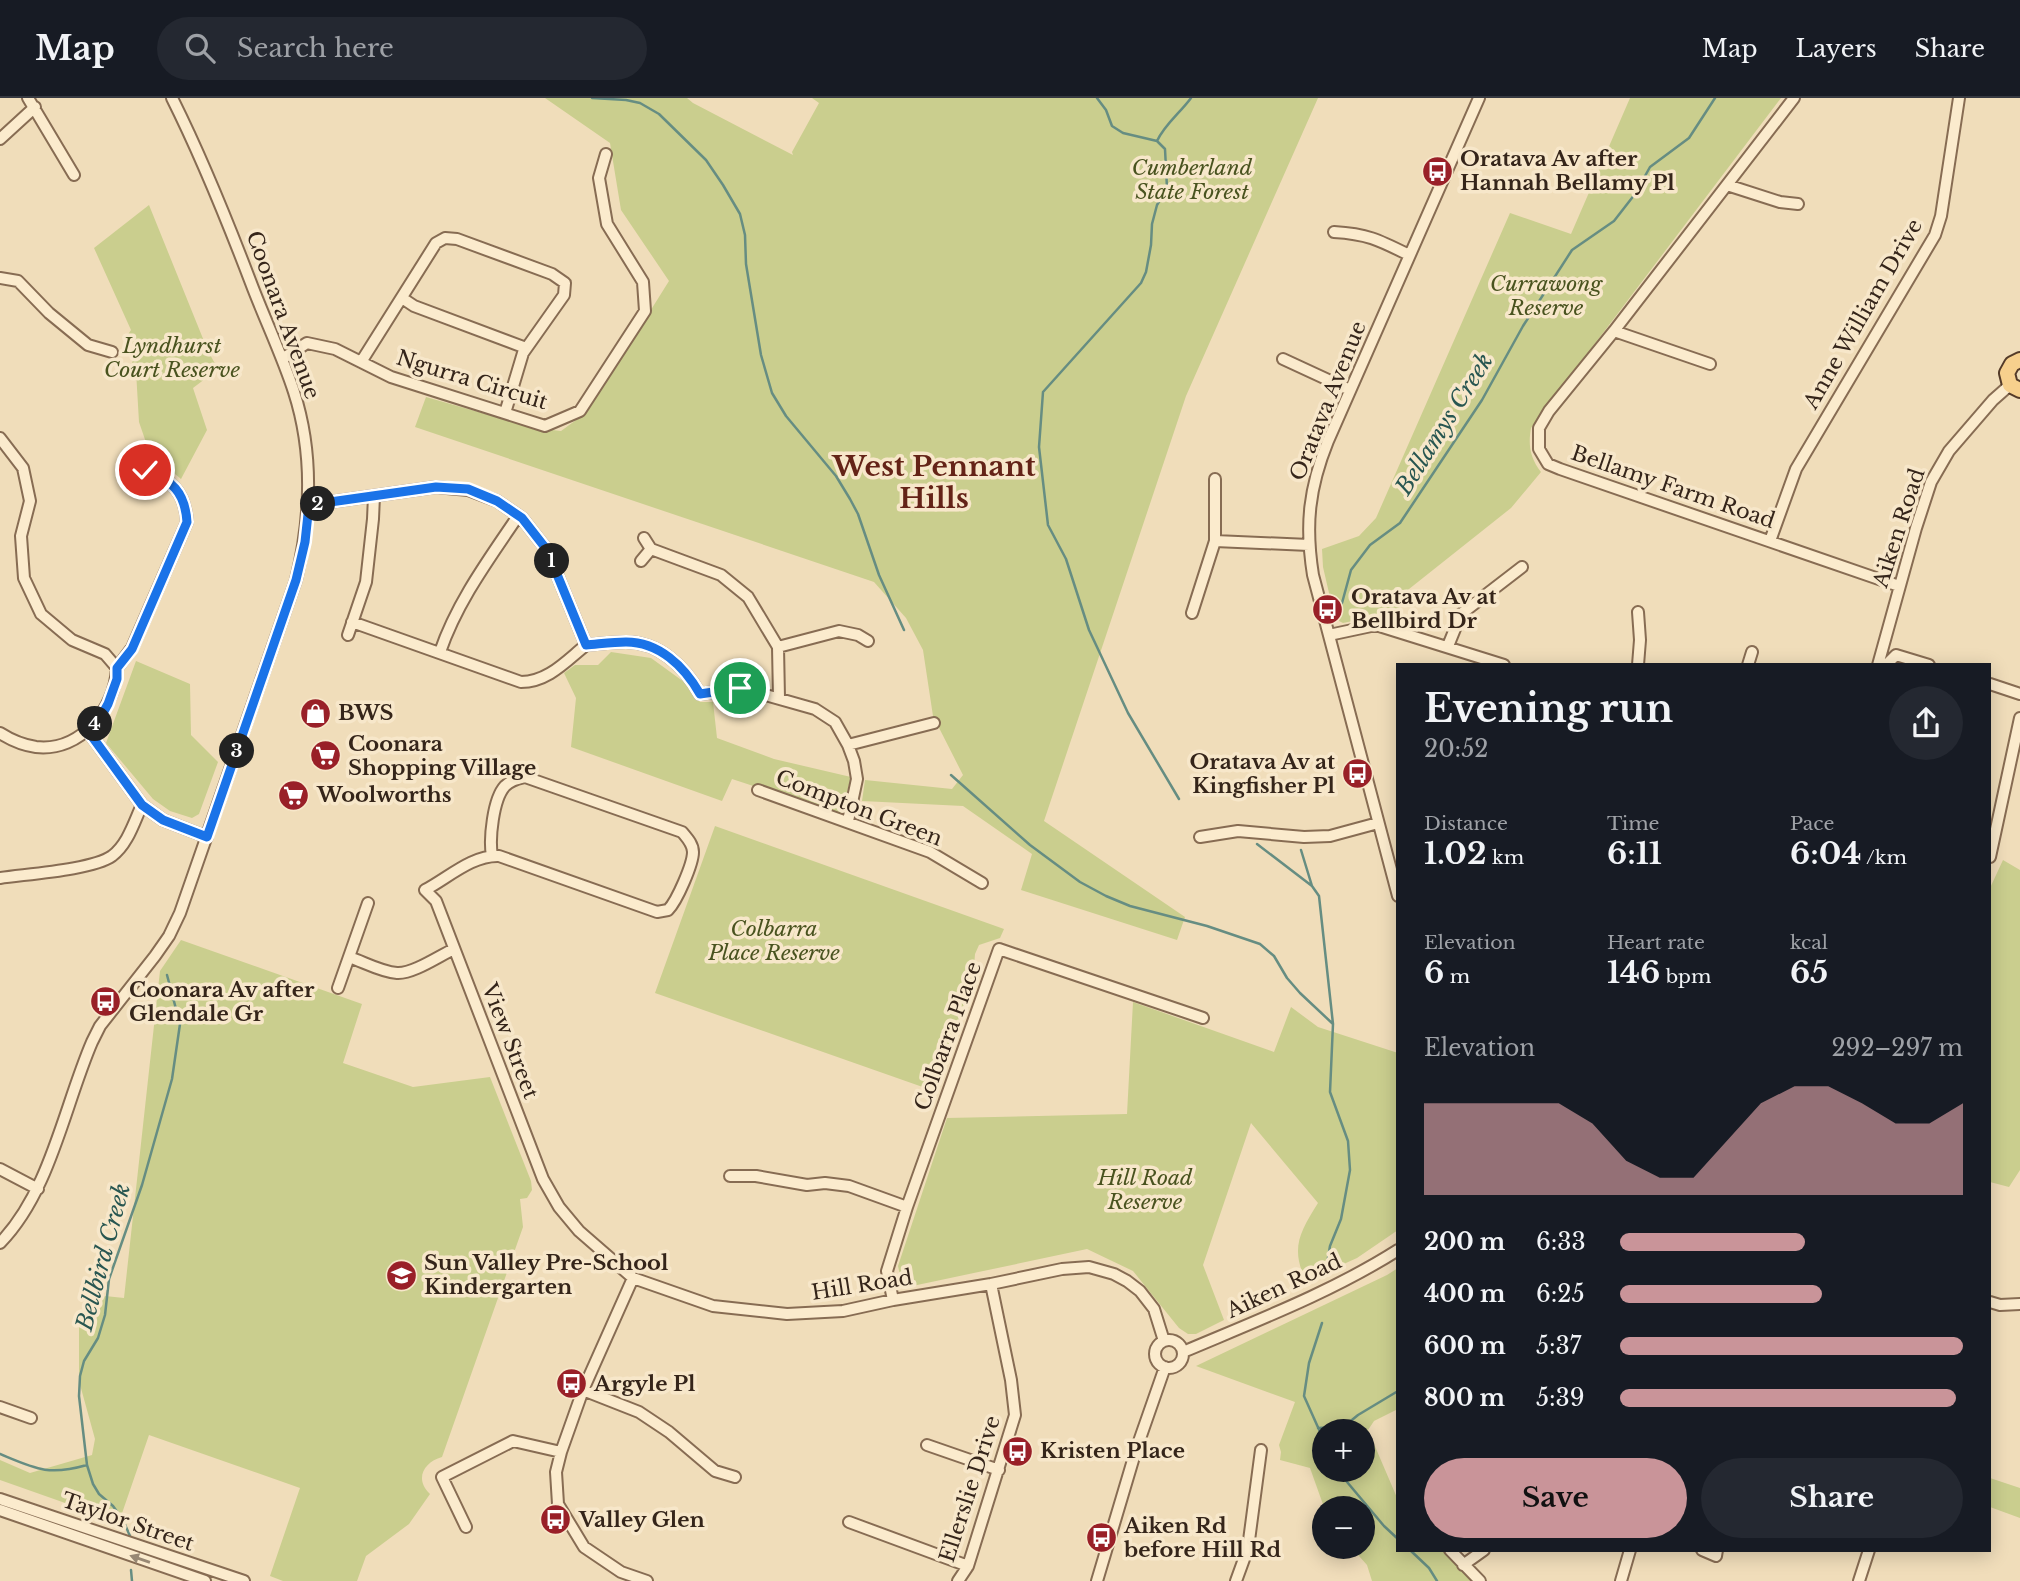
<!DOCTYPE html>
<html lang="en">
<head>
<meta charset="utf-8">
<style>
	body { margin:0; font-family:"Libre Baskerville",serif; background:#242831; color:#f1f3f6; height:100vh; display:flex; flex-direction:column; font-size:26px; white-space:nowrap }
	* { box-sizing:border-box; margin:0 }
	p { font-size:23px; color:#9ea1a6 }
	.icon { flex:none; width:38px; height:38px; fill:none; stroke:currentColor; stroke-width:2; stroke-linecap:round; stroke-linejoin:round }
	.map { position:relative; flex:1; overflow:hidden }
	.panel { position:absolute; left:1396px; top:565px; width:595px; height:889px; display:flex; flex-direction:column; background:#171b24; border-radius:0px; box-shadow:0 4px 18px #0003 }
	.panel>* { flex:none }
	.tools { position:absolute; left:1312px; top:1321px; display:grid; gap:14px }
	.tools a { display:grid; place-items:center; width:63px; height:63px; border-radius:50%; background:#171b24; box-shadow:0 4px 18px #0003; font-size:35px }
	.pin { position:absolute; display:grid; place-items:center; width:60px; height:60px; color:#fff; margin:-30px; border:4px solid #fff; border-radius:50%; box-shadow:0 2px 7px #0007 }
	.km { position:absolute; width:35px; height:35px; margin:-18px; border-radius:50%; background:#222; color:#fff; font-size:19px; line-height:35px; text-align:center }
	.round { display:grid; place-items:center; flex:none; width:74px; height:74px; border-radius:37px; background:#242831 }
	.overview { display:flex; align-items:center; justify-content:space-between; height:119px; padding:0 28px }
	h1 { font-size:38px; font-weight:700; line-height:52px }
	.stats { display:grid; grid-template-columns:repeat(3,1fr); gap:10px; height:119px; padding:7px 28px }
	.stats div { display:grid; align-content:center }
	.stats b { font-size:30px; font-weight:700 }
	.stats small { font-size:19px; font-weight:400 }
	.stats p { font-size:19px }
	.chart { height:196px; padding:14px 28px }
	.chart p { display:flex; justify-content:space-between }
	.chart svg { width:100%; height:126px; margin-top:7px; fill:#c99499; opacity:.7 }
	.action { display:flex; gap:14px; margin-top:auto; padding:14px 28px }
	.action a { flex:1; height:80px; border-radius:42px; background:#c99499; color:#111; font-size:28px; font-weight:700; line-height:80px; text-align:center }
	.action a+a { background:#242831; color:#f1f3f6 }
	ul { padding:0 28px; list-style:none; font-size:23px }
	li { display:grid; grid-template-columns:112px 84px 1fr; align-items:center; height:52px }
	li i { height:18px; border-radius:9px; background:#c99499 }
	header { display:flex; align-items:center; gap:42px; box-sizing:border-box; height:98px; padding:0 35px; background:#171b24; border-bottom:2px solid #363941 }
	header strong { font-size:33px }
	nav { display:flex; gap:38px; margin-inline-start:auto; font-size:24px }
	.search { width:490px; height:63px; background:#242831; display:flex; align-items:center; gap:18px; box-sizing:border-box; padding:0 24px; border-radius:38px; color:#9ea1a6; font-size:26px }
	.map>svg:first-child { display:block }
</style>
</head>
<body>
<header>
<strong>Map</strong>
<div class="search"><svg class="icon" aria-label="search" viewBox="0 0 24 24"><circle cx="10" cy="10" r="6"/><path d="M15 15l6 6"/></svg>Search here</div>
<nav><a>Map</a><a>Layers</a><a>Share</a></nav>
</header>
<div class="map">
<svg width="2020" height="1483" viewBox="0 0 2020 1483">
	<rect width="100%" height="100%" fill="#f0ddba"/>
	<path fill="#cace8e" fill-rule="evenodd" d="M545,0H687L693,5L793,57L792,54L819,5L812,0H1318L1186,298L1044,723L1185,819L1177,842L1021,792L1032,756L963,708L862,703L865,682L952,691L963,677L933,618L923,552L906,520L874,484L415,329L426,299L535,330L561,333L587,314L669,183L621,112L610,45Z
		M1630,0H1781L1531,330C1528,347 1530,360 1541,374L1511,410L1404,495L1395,523L1372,519L1343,525L1335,521L1323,469L1322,451L1359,438L1376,420L1510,115L1571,136Z
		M149,107L208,253L218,271L193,290L207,332L181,381L169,371L164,362L150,356L139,324L136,273L131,268C136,255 136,249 127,238L131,232L94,150Z
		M611,554L651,560L691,589L700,604H713L717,640L774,661L851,679L841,717L732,681L722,703L571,649L576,600L564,575L575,567H598Z
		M136,563L190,586L191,637L218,664L199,716L192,720L170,713L153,701L106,645Z
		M715,728L1004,831L1000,840L979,847L975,856L974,869L977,874L934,993L655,895Z
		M2003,762L2020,772V1072L2009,1089L1990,1084V790Z
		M181,842L362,906L343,965L413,989L490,979L531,1083L532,1092L527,1100L520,1101L523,1129L442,1359C424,1364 414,1381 430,1396L409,1426L366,1458L357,1483H283L270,1478L300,1390L149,1337L119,1424L0,1382V1362L30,1375L92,1357L95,1341L79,1283V1226L105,1198L124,1200L160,873Z
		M1133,904L1274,954L1291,909L1318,929L1398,955V1132L1357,1160L1306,1183C1290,1150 1300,1134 1318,1105L1251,1025L1203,1167L1224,1222L1196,1236H1188L1179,1230L1133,1173L1087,1151L903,1190L898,1168L947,1020L1127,1016Z
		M1398,1170V1311L1374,1323L1368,1332L1398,1402V1452L1444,1453L1473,1483H1372L1367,1467L1351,1449H1363V1410H1325V1412L1310,1370L1280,1362L1281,1354L1279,1347L1295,1304L1196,1268L1387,1177ZM1325,1334H1363V1372H1325Z
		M1990,1380L2020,1390V1420L1990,1409Z"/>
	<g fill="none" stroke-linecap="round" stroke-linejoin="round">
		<path stroke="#668d82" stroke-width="2.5" d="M592,0L626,2L640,5L659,16L706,62L723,87L740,116L745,137L746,166L761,257L772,295L786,318L836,378L850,401L858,416L879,477L904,532
			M1097,0L1106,12L1112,28L1123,35L1157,43
			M1157,43L1165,51L1167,90L1157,107L1152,126L1151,147L1146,174L1141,185L1043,294L1039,349L1048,427L1066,461L1089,532L1128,615L1179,701
			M1157,43C1165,26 1180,15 1191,0
			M1336,511L1342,505L1351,472L1370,447L1400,425L1482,302L1523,228L1572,152L1614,123L1635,96L1650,69L1689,40L1715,0
			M951,677L1030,747L1080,784L1106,798L1130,808L1207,828L1260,846L1274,858L1287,880L1300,895L1333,926
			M1257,746L1312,788L1319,798L1333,926L1330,994L1348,1043L1350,1072L1341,1121L1330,1148L1327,1166
			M1301,752L1312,788
			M1322,1225L1309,1265L1304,1298L1325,1345
			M1318,1330L1337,1329L1347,1326L1358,1317L1398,1293
			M0,1356C36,1371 48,1378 87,1367
			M1337,1372L1384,1428L1398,1441
			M130,1438L123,1422L113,1408L99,1396L93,1386L87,1367L79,1298L80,1278L84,1263L98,1240L105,1217L109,1181L142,1087L172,981L180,926L167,877
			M1410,1452L1429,1470L1437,1483
			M131,1472L132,1483"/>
		<defs>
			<path id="minor" d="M28,0L74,77
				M1794,0L1614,233L1549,313L1539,330V351L1548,366L1560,371L1899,488
				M0,41L35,9
				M1727,87L1780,104L1798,106
				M1334,134C1368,136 1379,142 1409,157
				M0,180L18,183L49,215L88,247L112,254
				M402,200L414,208L526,250
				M1614,233L1710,266
				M282,261L307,245L335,251L391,279L545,328L580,313L645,213L643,184L607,126L599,80L606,56
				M1283,261L1350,292
				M361,264L436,145L445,140L457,141L552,176L565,185L564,197L523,255L505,315
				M0,340L23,370L30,403L21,438L24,480L41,516L72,542L105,556L117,570C115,611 81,654 36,649C22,647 11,642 0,635
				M309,407L436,389L468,392L497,403L522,420L547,452L586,547
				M644,440L651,451L721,477L748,499L778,549L779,600
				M1215,443L1309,447
				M1770,443L1796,371L1935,137L1941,118L1959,0
				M641,463L651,451
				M1638,514L1640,542L1638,567
				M1192,515L1215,443V381
				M352,524L521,584C548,584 566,563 586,547
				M348,537L366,484L373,421L374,398
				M1329,537L1376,527L1504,567
				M586,547C599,546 613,544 626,544C659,544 684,568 700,596L741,590L815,611L835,624L848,647L854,663L857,681L848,723
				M1448,548L1461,516L1522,469
				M778,549L839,533L858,537L868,543
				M440,554C457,504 489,461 518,418
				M1748,567L1752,554
				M1878,567L1916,430L1931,384L1949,353L1993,302L2010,287
				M1886,567L1896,557L1929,567
				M117,570L132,550L187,424C185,394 172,382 145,372
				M1990,586L2020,596
				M88,633L142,707L163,722L207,739
				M848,647L934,625
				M758,692L930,754L982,785
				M1200,739L1238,733L1304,739L1330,738L1378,725
				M492,758C489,741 493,701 505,688C511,682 517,681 525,679L682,734C687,740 693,746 693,754C693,766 677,803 668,812L657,814L499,758C472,757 448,780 425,792L436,803L543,1081L559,1109L579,1133L633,1180L713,1208L787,1216L843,1213L893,1202L991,1186L1062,1171L1089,1169L1114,1176L1127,1183L1140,1193L1154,1211L1164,1243
				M1990,759L2020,620
				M0,780C26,776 92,772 112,758C128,746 134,724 142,707
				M1398,798L1313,477C1305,427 1309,390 1328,343L1479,0
				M349,859C364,864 381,874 397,875C413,876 439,858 454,851
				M338,890L368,805
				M0,1071L38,1091
				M730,1078H756L807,1087L825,1085L849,1088L907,1109
				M0,1145C50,1094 64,1009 92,944L100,928L155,858L169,838L180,815L296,482C311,420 314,356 294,294C282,257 265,222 251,185C227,122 202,60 172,0
				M633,1180L583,1292L561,1354L556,1374L558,1406L584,1449L621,1474L647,1483
				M893,1202L887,1173L907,1109L999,851L1203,920
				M1990,1204L2000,1207L2020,1206
				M1155 1256a14 14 0 1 1 28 0a14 14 0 1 1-28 0Z
				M1183,1254C1256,1223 1332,1194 1398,1152
				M583,1292L639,1314L669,1334L715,1373L735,1379
				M0,1309L31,1320
				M927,1347L999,1372
				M0,1401L244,1483
				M0,1412L205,1483
				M849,1424L968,1468
				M466,1429L442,1379L513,1343L561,1354
				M1450,1452L1480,1483
				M1702,1452L1716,1458L1717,1452
				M1463,1467L1484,1452
				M958,1483L968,1468L1015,1317L1011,1282L991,1186
				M1097,1483L1136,1352L1165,1269
				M1236,1483L1248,1450L1261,1352
				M1621,1483L1630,1452
				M1859,1483L1869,1452"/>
			<path id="major" d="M2020,262L2012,266L2007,275L2010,287L2020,292"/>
		</defs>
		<use href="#minor" stroke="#876c53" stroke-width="14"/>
		<use href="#major" stroke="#543b29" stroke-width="18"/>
		<use href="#minor" stroke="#fbebcd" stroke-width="10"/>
		<use href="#major" stroke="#f7d08d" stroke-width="14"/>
	</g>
	<defs><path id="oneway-solid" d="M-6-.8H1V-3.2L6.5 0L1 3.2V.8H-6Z" transform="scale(1.75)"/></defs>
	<use fill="#988874" href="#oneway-solid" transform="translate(140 1461) rotate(-161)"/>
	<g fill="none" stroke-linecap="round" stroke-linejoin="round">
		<defs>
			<path id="route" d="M145,372C172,382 185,394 187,424L132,551L117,570V581L108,606L103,615L88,633L142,707L163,722L207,739L296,482L305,444L309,407L436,389L468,391L497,403L522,420L547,452L586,547C599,546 613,544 626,544C659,544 684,568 700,596L740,590"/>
		</defs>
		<use href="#route" stroke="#fff" stroke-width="14"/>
		<use href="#route" stroke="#1a73e8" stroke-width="9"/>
	</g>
	<defs>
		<symbol id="bus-disc" viewBox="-11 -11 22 22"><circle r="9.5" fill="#992028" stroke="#f7e7ca"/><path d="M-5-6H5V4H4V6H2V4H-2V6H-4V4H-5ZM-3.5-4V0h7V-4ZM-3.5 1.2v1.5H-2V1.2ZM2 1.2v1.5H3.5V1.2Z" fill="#fff"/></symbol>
		<symbol id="shop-disc" viewBox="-11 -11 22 22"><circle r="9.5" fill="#992028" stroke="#f7e7ca"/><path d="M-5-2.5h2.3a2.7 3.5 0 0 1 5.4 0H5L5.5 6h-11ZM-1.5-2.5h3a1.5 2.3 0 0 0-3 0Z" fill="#fff"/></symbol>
		<symbol id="supermarket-disc" viewBox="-11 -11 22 22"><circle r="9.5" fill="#992028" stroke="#f7e7ca"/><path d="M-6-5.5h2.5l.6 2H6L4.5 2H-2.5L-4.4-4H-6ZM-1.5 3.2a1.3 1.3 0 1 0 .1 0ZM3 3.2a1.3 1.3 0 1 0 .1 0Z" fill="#fff"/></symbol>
		<symbol id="school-disc" viewBox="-11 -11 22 22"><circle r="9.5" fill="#992028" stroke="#f7e7ca"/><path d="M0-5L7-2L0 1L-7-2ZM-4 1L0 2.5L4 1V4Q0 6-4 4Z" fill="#fff"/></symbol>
	</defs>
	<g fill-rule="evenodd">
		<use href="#bus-disc" x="1420" y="56" width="35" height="35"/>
		<use href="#bus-disc" x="1310" y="494" width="35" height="35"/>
		<use href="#shop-disc" x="298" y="598" width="35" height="35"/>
		<use href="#supermarket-disc" x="308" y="640" width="35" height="35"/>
		<use href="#bus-disc" x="1340" y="658" width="35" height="35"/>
		<use href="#supermarket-disc" x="276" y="680" width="35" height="35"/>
		<use href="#bus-disc" x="88" y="886" width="35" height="35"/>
		<use href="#school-disc" x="384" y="1160" width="35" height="35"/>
		<use href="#bus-disc" x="554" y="1268" width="35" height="35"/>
		<use href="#bus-disc" x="1000" y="1336" width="35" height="35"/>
		<use href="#bus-disc" x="538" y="1404" width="35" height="35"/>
		<use href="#bus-disc" x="1084" y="1422" width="35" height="35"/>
	</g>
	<g text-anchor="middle" stroke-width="7" stroke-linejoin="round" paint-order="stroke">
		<g font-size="21" font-weight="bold" fill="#35251a" stroke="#f7e7ca" text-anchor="start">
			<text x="1460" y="68">Oratava Av after<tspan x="1460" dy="24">Hannah Bellamy Pl</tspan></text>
			<text x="1351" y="506">Oratava Av at<tspan x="1351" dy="24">Bellbird Dr</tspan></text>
			<text x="338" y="622">BWS</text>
			<text x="348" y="653">Coonara<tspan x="348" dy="24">Shopping Village</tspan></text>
			<text x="1335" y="671" text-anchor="end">Oratava Av at<tspan x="1335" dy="24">Kingfisher Pl</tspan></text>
			<text x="317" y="704">Woolworths</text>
			<text x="129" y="899">Coonara Av after<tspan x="129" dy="24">Glendale Gr</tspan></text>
			<text x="424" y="1172">Sun Valley Pre-School<tspan x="424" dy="24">Kindergarten</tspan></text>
			<text x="594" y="1293">Argyle Pl</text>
			<text x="1040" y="1360">Kristen Place</text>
			<text x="579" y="1429">Valley Glen</text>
			<text x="1124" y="1435">Aiken Rd<tspan x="1124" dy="24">before Hill Rd</tspan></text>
		</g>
		<g font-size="21" font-style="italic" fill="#49531f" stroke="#f7e7ca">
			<text x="1192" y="77">Cumberland<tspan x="1192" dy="24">State Forest</tspan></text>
			<text x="1546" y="193">Currawong<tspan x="1546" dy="24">Reserve</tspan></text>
			<text x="172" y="255">Lyndhurst<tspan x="172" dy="24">Court Reserve</tspan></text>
			<text x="774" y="838">Colbarra<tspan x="774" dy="24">Place Reserve</tspan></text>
			<text x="1145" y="1087">Hill Road<tspan x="1145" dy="24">Reserve</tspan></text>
		</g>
		<g font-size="21" fill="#35251a" stroke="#f7e7ca">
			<text transform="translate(1863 216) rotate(-60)" y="7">Anne William Drive</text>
			<text transform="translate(283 217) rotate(70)" y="7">Coonara Avenue</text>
			<text transform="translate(472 282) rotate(17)" y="7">Ngurra Circuit</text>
			<text transform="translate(1328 303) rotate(-68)" y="7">Oratava Avenue</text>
			<text transform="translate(1673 389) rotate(19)" y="7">Bellamy Farm Road</text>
			<text transform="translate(1899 430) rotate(-72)" y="7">Aiken Road</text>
			<text transform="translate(859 710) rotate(21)" y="7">Compton Green</text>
			<text transform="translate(948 938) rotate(-70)" y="7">Colbarra Place</text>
			<text transform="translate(510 943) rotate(69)" y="7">View Street</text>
			<text transform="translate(862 1187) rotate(-9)" y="7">Hill Road</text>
			<text transform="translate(1284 1188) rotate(-25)" y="7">Aiken Road</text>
			<text transform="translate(970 1391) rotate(-72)" y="7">Ellerslie Drive</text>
			<text transform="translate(128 1424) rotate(19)" y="7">Taylor Street</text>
		</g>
		<g font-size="23" font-style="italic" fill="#285651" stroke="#f7e7ca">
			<text transform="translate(1444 326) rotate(-58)" y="8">Bellamys Creek</text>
			<text transform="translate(103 1159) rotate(-75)" y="8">Bellbird Creek</text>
		</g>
		<g font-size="28" font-weight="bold" fill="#642317" stroke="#f7e7ca">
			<text x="934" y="378">West Pennant<tspan x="934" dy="32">Hills</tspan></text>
		</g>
	</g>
</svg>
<div class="tools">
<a>+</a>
<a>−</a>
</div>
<div class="pin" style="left:740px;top:590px;background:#1e9e55"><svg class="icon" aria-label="arrive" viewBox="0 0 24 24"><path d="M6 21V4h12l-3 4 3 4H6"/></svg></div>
<div class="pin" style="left:145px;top:372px;background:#d93025"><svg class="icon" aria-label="check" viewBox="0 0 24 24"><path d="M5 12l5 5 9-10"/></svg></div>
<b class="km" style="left:552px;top:463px">1</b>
<b class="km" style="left:318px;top:406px">2</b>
<b class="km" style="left:237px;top:653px">3</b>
<b class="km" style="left:95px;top:626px">4</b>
<section class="panel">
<div class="overview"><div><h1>Evening run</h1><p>20:52</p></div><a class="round"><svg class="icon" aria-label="share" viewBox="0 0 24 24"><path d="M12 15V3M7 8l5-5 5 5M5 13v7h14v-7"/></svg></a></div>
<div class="stats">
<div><p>Distance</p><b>1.02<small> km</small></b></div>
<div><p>Time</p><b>6:11</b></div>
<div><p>Pace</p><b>6:04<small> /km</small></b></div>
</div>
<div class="stats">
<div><p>Elevation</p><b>6<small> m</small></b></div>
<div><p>Heart rate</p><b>146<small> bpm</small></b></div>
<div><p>kcal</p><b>65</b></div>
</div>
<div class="chart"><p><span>Elevation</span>292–297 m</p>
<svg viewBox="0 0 160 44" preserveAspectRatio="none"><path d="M0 44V12L10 12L20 12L30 12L40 12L50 19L60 32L70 38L80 38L90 25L100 12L110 6L120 6L130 12L140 19L150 19L160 12V44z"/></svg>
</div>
<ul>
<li><b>200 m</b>6:33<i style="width:54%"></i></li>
<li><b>400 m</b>6:25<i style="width:59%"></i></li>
<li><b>600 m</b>5:37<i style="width:100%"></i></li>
<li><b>800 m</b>5:39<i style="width:98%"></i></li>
</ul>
<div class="action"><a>Save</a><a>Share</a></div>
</section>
</div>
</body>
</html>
